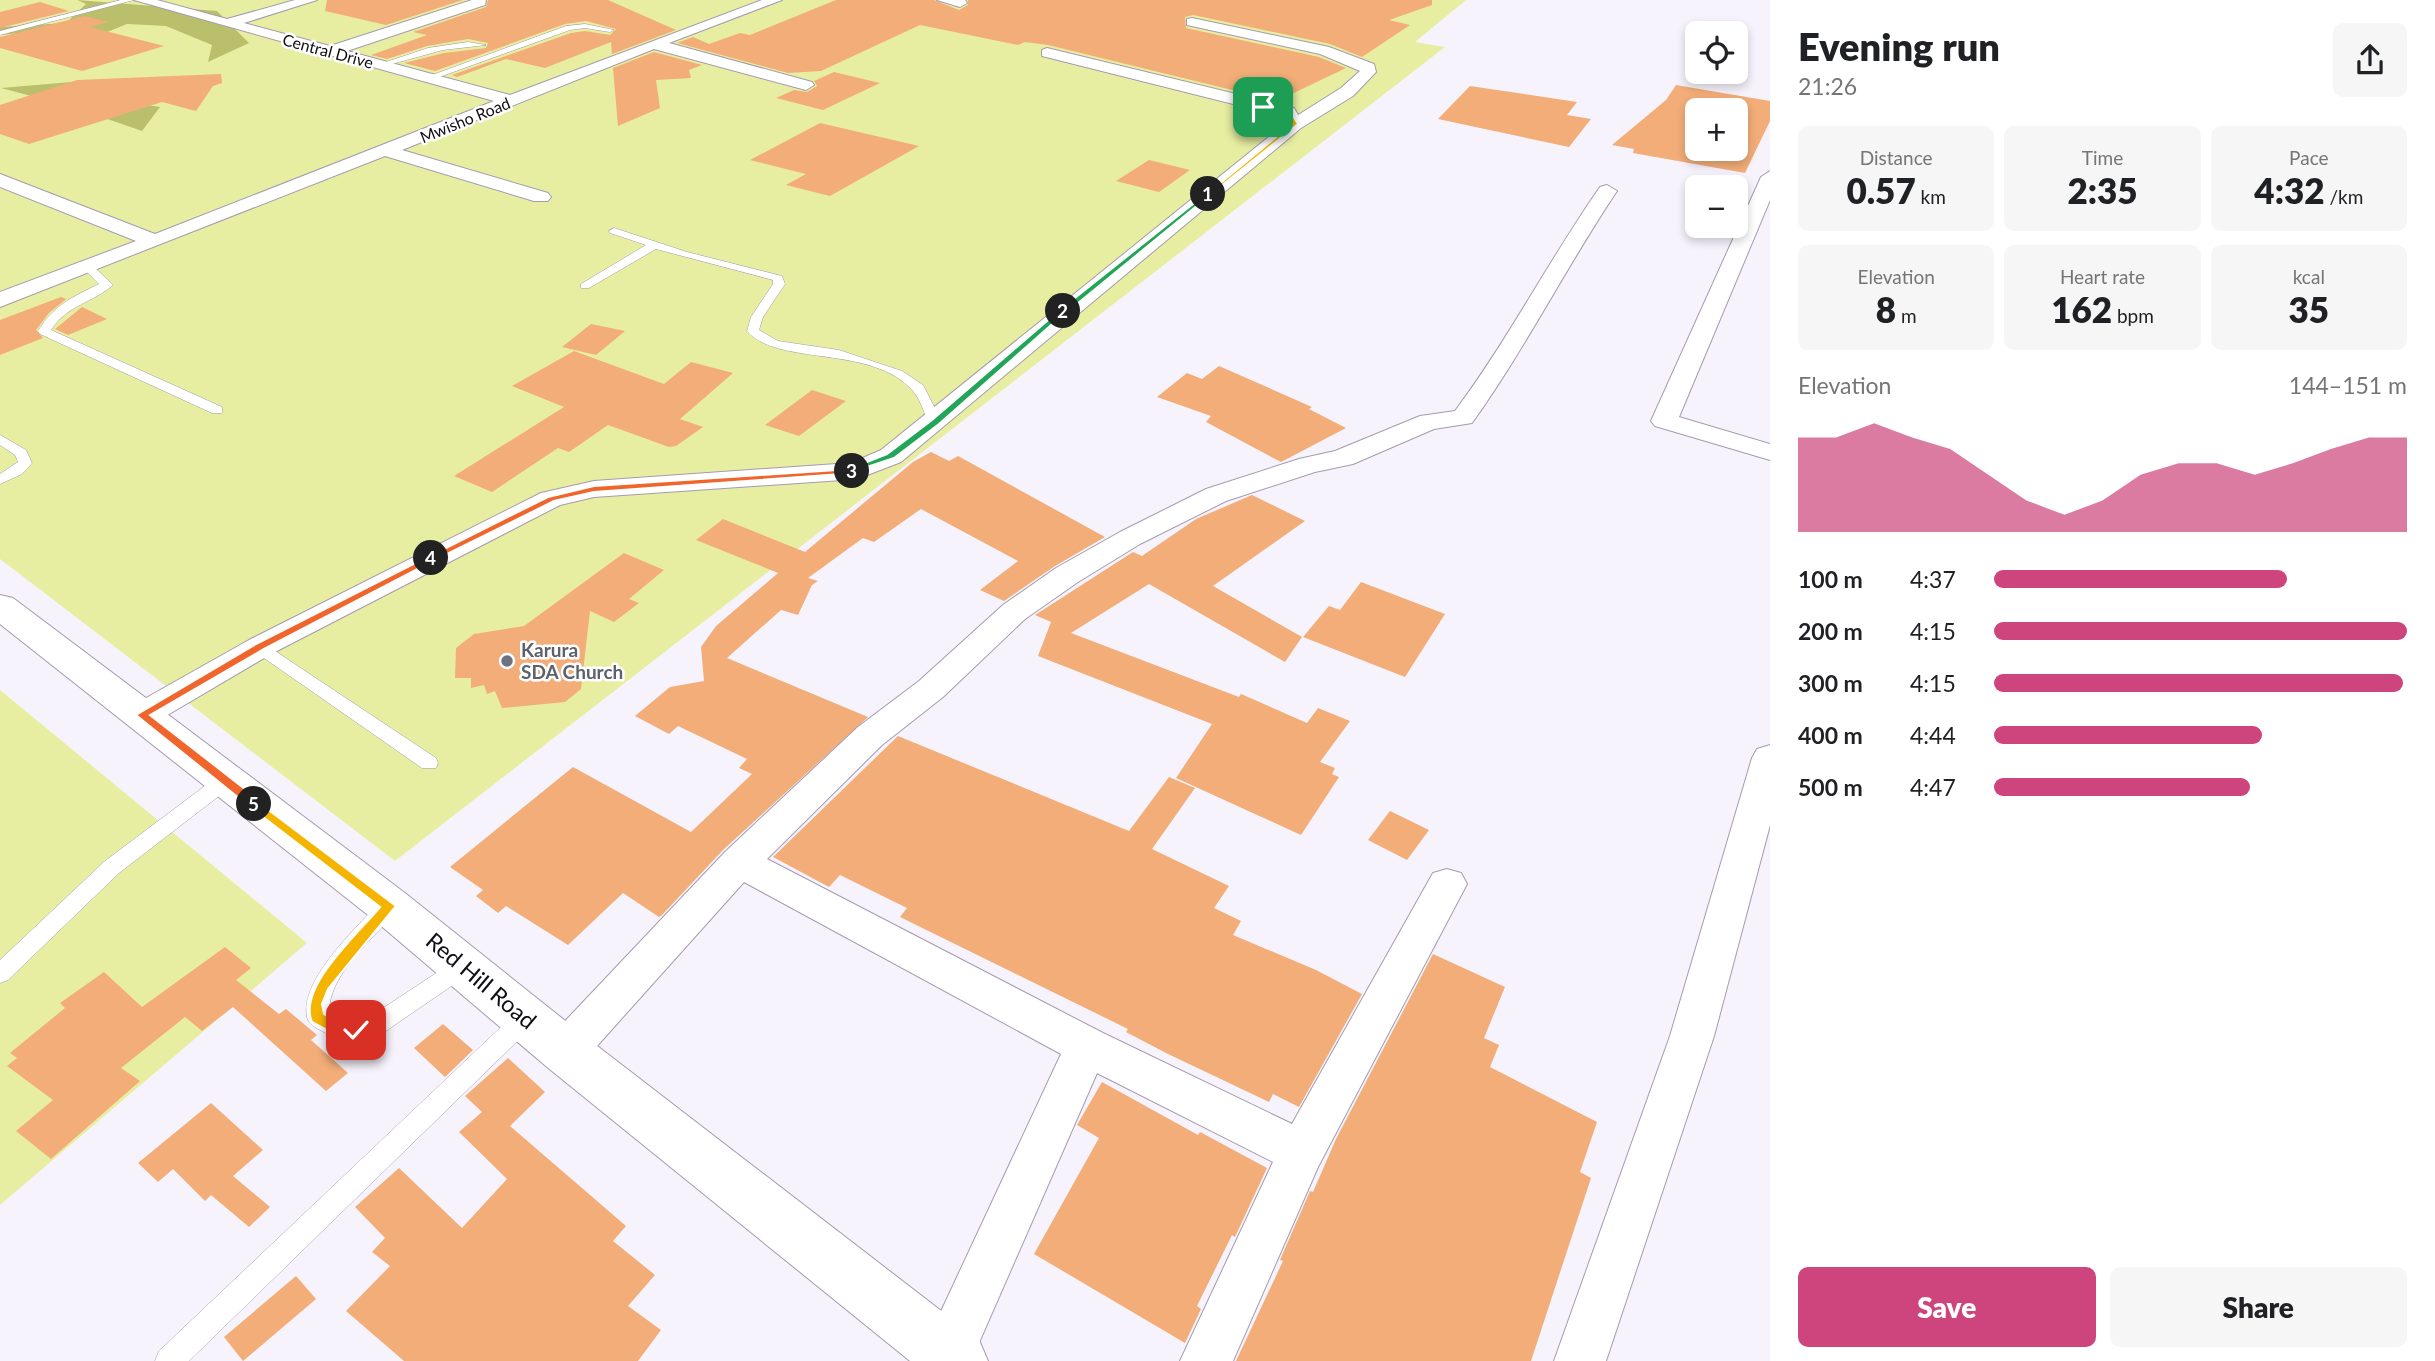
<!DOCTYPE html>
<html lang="en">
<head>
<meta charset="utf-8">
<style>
	body { margin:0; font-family:Lato,sans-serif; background:#f6f6f6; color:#202124; height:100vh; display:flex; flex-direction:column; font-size:26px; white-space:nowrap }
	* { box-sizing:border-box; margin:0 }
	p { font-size:23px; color:#757577 }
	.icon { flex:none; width:38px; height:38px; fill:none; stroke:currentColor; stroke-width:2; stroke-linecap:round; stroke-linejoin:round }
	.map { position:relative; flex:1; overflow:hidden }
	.side { display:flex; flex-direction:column; background:#fff; width:665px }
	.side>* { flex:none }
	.buttons { position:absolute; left:1685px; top:21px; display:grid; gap:14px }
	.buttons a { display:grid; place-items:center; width:63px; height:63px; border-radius:10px; background:#fff; box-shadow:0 4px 10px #0003; font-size:35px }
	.pin { position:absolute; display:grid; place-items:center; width:60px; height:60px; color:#fff; margin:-30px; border-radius:14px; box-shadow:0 4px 10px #0006 }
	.km { position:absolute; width:35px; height:35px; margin:-18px; border-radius:50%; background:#222; color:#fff; font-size:19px; line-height:35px; text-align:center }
	.round { display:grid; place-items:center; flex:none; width:74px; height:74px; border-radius:10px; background:#f6f6f6 }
	.overview { display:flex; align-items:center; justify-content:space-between; height:119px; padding:0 28px }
	h1 { font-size:38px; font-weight:800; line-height:52px }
	.figures { display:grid; grid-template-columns:repeat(3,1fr); gap:10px; height:119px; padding:7px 28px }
	.figures div { display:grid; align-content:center; border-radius:10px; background:#f6f6f6; text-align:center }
	.figures b { font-size:35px; font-weight:800 }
	.figures small { font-size:19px; font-weight:400 }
	.figures p { font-size:19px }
	.chart { height:196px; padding:14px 28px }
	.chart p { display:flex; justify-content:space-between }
	.chart svg { width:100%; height:126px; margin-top:7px; fill:#ce447c; opacity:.7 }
	.button { display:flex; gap:14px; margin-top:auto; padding:14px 28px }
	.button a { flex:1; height:80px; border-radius:10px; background:#ce447c; color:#fff; font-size:28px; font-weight:800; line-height:80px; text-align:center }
	.button a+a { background:#f6f6f6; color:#202124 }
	ul { padding:0 28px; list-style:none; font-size:23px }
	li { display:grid; grid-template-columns:112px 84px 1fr; align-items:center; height:52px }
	li i { height:18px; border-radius:9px; background:#ce447c }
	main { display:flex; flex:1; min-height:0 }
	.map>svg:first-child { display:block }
</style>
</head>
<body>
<main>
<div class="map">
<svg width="1770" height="1361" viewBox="0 0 1770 1361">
	<rect width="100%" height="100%" fill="#f7f3fc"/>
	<path fill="#e8eea1" d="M0,0H1466L1415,42L1445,47L395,861L0,559Z
		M0,690L307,943L0,1205Z"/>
	<path fill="#babf6c" d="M77,0L217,11L249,43L208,62L212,45L166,26L127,24L90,39V26L0,35V27L66,23L86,4Z
		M83,81L103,98L160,107L142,131L73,107L1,88Z"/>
	<path fill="#f2ad78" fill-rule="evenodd" d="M327,0H463L386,25L325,11Z
		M488,0H608L676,30L612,54L611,42L545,68L506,59L457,77L452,75L571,33L585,31L610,35L616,29L586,21L565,24L435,71L404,63L444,53L486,48L488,43L468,39L427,46L387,59L371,55L427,35L413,32L486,7Z
		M836,0H934L959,10L968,5V0H1432V5L1389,20L1410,25L1362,57L1330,44L1193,15L1185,17L1186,28L1319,57L1346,68L1277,101L1048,45L1025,42L1018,45L920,25L821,71L788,73L677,43L693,37L709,44L740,33L750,35Z
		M40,2L69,11L0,28V12Z
		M85,16L108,22L90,27L164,46L82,71L0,48V37Z
		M654,52L702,65L689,70L691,78L656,80L660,108L618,126L613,68Z
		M834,72L880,83L823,110L776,98L794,90L807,92L817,86L814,81Z
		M221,74L222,83L213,86L196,111L162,102L29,144L0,134V105L77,80Z
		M1676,85L1770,101V121L1745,173L1633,153L1634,149L1612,145L1666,100ZM1698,110H1736V149H1698Z
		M1470,86L1577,102L1567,115L1591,119L1569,147L1438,119Z
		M820,123L919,146L830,196L786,185L806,174L750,160Z
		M1149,160L1190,170L1159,192L1116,181Z
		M61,297L66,299L49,313L36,330L43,338L0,355V320Z
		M82,307L107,319L68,335L55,329Z
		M591,324L625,331L596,355L562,347Z
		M574,351L664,384L691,362L733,373L680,419L703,427L676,446L669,447L608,425L569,452L558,448L492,492L454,476L564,407L512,386Z
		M1219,366L1312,407L1309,409L1346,428L1281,462L1206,422L1211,416L1157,397L1187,373L1202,379Z
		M812,390L846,401L799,436L765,425Z
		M931,452L949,461L958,456L1105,537L1055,566L1004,601L980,590L1018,561L921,509L874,542L863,538L808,578L818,581L812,585L798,615L781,610L727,658L868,717L723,850L662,915L659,917L623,893L568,945L506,906L498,913L476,896L483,890L450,867L573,767L691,832L752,774L739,768L747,759L678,726L669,734L635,716L670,687L704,681L701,647L716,626L778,573L696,540L723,519L805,552L913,462Z
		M1252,495L1305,521L1213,586L1302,637L1285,662L1149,584L1071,633L1239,697L1241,694L1307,723L1318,708L1350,721L1320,762L1335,768L1332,774L1339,777L1301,835L1176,778L1212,724L1038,656L1051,622L1035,615L1133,552L1142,556L1196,519Z
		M624,553L664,570L629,599L639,603L614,622L590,611L581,689L565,702L502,708L495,691L487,694L484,685L471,688V678H455L456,648L474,634L524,626Z
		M1361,582L1445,614L1405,677L1303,637L1329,606L1340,610Z
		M898,736L1129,831L1169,777L1195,788L1152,849L1229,886L1214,908L1241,921L1233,935L1316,970L1362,994L1299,1107L1273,1094L1269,1102L1166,1053L1126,1032L1128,1029L900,917L907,908L840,875L829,887L773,857Z
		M1390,811L1429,830L1407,860L1368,840Z
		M225,947L251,968L236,980L279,1014L286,1009L317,1035L311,1040L348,1073L326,1091L233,1007L202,1031L185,1017L121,1068L140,1081L51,1159L16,1131L53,1100L7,1066L17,1058L10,1053L65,1008L60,1003L104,972L142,1007Z
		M1433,954L1505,987L1484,1038L1499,1045L1490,1067L1597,1122L1580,1172L1591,1178L1531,1361H1236L1283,1261L1280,1260L1310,1191L1313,1192L1336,1139Z
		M443,1024L473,1050L445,1077L414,1048Z
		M508,1058L545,1092L510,1126L626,1226L613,1241L655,1275L628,1306L661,1330L638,1361H404L346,1311L390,1266L372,1252L385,1238L355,1207L399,1168L462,1228L507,1179L459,1132L482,1112L465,1096Z
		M1102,1082L1198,1135L1200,1132L1267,1168L1235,1237L1232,1235L1197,1306L1201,1309L1185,1343L1034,1254L1099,1138L1077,1125Z
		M211,1103L263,1150L233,1176L270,1207L249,1227L211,1195L205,1201L173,1169L158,1182L138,1163Z
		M296,1276L316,1299L243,1361L224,1337Z"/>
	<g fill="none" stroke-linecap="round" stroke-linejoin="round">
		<defs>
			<path id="service" d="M121,0H134L0,35V31Z
				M585,24L614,30L610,32L585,28L570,30L431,80L424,78L566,26Z
				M468,42L486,45L443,50L381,67L377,65L428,48Z
				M614,228L687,252L782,276L785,284L763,317L759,330L778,341L839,350L902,371L923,385L942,422L935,426L930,425C924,414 921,400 913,391C873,344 778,367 747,331L751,317L773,284V280L656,249L589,288H581V284L646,245L610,233L609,231Z
				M84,265H92L113,285C92,303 67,305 51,330L222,407V413H212L40,334L38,331C55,304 71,298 99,284L84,269Z
				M0,435L26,450L32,463L22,474L0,484V474L18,462L15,455L0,445Z
				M260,641L436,758L438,763L436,768H422L254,651L251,647Z
				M225,774L232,776L234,781L232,786L119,873L8,980L0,983V960L105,861L218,776Z
				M389,898L396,900L399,906L396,912C373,939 329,974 329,1012L338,1017L368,1018L456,960L464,957L472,960L475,966L472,972L380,1035C364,1041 336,1040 322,1031C316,1028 308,1024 307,1017C299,980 359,925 382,900Z
				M526,1008L534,1011L537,1018L534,1025L189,1361H155L159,1351L518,1011Z"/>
			<path id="minor" d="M134,0H157L227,19L295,0H317L244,23L330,46L472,0H486L485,5L347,51L510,95L762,0H782L669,43L812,82L814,85L806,90L654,49L402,150L548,193L551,197L548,201H534L385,156L0,307V292L136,241L0,187V174L155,234L494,101Z
				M937,0H965L967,3L960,7Z
				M1192,18L1329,47L1374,64L1376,72L1353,96L1301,128L901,462L857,479L594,497L560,505L271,654L154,723L142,727L130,723L125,715L130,707L249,640L541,493L594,481L851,463L881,450L1286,123L1281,116L1042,56V50L1047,48L1294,108L1298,115L1341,88L1360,71L1320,54L1187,25V19Z
				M1770,171V200L1679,417L1770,444V460L1655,426L1651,421L1761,177Z
				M1607,185L1617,191C1566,267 1525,349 1472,423L1434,429L1353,464L1315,472L1226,501L1140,544L1078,582L1025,619L943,697L882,745L767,859L1103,1033L1292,1124L1433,873L1447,869L1461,873L1467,884L1318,1167L1233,1361H1180L1273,1162L1097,1073L971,1361H925L922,1353L930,1335L1061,1054L744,882L580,1065L565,1070L550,1065L543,1051L550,1037L725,852L858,727L919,681L1003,605L1056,568L1120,532L1206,489L1299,459L1335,451L1420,416L1455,411C1508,340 1549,260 1600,187Z
				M1770,745V825L1714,1036L1606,1361H1554L1670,1036L1752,758L1757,749Z"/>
			<path id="tertiary" d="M0,595L13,598L405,893L583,1035L979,1340L988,1361H910L547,1067L373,919L0,624Z"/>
		</defs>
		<use href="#service" stroke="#a49baf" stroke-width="1"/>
		<use href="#minor" stroke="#a49baf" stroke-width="2"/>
		<use href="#tertiary" stroke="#a49baf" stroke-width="2"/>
		<use href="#service" fill="#fff" fill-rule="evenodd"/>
		<use href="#minor" fill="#fff" fill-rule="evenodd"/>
		<use href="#tertiary" fill="#fff" fill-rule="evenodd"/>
	</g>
	<path fill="#f5b400" stroke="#fff" stroke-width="2" d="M1261,106L1290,111L1298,124L1210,195H1206L1292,124L1286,114Z"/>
	<path fill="#22a559" stroke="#fff" stroke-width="2" d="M1208,192L1210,195L1066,313H1061V309Z"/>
	<path fill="#22a559" stroke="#fff" stroke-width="2" d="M1061,309L1067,311L939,424L894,458L849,473V469L887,454L932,420Z"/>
	<path fill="#f0652b" stroke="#fff" stroke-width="2" d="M852,469L856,473L594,492L554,501L435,560L426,558L548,497L594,486Z"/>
	<path fill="#f0652b" stroke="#fff" stroke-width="2" d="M431,555L435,556V560L264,649L150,715L259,800V807H250L136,715L256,644Z"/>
	<path fill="#f5b400" stroke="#fff" stroke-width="2" d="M254,799L396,906L328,989L322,1004L324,1014L337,1021L362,1025V1034H334L312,1022C297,987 359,933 380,907L250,807V800Z"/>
	<circle fill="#6b7280" stroke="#fff" stroke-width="2.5" cx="507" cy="661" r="7"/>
	<g text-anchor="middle" stroke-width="5" stroke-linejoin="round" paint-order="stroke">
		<g font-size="16" fill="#100d14" stroke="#fff">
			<text transform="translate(328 51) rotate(15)" y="6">Central Drive</text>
			<text transform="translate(465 120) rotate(-22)" y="6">Mwisho Road</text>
		</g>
		<g font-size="19" font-weight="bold" fill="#5b616d" stroke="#fff" text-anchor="start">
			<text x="521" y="657">Karura<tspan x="521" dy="22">SDA Church</tspan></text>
		</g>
		<g font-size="23" fill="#100d14" stroke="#fff">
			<text transform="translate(481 981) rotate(40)" y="8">Red Hill Road</text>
		</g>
	</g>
</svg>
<div class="buttons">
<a><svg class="icon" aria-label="locate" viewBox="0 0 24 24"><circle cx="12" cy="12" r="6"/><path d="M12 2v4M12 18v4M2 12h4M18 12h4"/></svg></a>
<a>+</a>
<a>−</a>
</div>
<div class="pin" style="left:1263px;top:107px;background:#1e9e55"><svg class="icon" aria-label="arrive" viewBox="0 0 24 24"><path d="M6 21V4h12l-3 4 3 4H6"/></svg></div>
<div class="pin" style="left:356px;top:1030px;background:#d93025"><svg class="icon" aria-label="check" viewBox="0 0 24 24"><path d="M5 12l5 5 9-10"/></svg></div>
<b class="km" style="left:1208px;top:194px">1</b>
<b class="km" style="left:1063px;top:311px">2</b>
<b class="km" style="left:852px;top:471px">3</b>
<b class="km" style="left:431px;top:558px">4</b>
<b class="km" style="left:254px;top:804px">5</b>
</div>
<section class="side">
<div class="overview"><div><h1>Evening run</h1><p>21:26</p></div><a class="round"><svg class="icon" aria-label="share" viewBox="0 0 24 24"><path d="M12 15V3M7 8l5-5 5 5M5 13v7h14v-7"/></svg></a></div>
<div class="figures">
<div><p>Distance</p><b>0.57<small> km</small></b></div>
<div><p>Time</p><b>2:35</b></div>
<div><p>Pace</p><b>4:32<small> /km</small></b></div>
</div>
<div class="figures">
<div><p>Elevation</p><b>8<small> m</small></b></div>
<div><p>Heart rate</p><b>162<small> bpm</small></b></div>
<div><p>kcal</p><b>35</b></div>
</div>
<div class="chart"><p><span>Elevation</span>144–151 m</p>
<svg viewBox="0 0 160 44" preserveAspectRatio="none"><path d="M0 44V11L10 11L20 6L30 11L40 15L50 24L60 33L70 38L80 33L90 24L100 20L110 20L120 24L130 20L140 15L150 11L160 11V44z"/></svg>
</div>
<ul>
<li><b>100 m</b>4:37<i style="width:71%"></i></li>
<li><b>200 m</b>4:15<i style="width:100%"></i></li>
<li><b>300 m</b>4:15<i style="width:99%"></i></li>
<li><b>400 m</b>4:44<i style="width:65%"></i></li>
<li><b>500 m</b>4:47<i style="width:62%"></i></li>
</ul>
<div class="button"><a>Save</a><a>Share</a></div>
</section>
</main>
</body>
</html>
